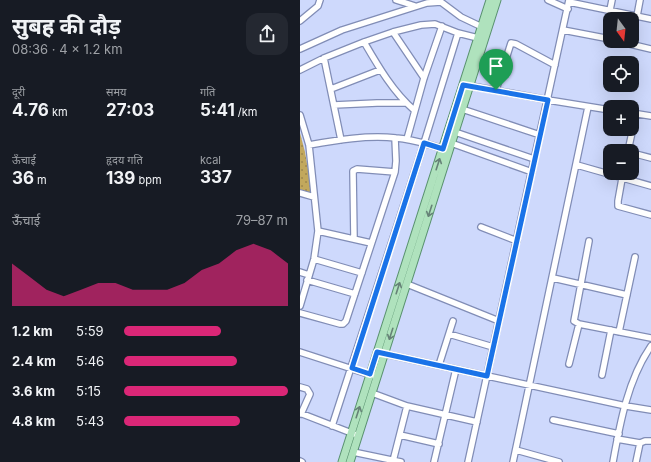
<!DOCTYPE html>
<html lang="hi">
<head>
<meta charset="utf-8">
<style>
	body { margin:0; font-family:Inter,"Noto Sans Devanagari",sans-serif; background:#242831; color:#f1f3f6; height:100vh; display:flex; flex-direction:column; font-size:15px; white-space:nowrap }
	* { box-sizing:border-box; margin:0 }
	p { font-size:13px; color:#9ea1a6 }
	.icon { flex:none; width:22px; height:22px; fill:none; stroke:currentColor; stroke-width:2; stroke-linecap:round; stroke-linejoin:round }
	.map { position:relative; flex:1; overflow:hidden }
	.side { display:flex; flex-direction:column; background:#171b24; width:300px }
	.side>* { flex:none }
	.needle { width:26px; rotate:165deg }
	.fabs { position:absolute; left:303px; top:12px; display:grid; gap:8px }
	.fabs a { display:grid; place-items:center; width:36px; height:36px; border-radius:8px; background:#171b24; box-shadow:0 4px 16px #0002; font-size:20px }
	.pin { position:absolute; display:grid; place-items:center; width:34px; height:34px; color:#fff; margin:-41px -17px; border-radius:50% 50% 50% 0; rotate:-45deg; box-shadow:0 0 4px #0007 }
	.pin .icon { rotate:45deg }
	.round { display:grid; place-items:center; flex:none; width:42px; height:42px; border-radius:12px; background:#242831 }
	.headline { display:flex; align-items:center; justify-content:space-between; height:68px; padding:0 12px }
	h1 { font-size:22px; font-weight:700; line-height:30px }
	.stats { display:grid; grid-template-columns:repeat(3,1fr); gap:6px; height:68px; padding:4px 12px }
	.stats div { display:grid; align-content:center }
	.stats b { font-size:17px; font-weight:700 }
	.stats small { font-size:11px; font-weight:400 }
	.stats p { font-size:11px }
	.chart { height:112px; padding:8px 12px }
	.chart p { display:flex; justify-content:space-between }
	.chart svg { width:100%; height:72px; margin-top:4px; fill:#db2777; opacity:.7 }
	ul { padding:0 12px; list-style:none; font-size:13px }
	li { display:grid; grid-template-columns:64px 48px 1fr; align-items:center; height:30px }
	li i { height:10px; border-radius:5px; background:#db2777 }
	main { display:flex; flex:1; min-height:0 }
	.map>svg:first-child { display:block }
</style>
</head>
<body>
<main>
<section class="side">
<div class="headline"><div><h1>सुबह की दौड़</h1><p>08:36 · 4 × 1.2 km</p></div><a class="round"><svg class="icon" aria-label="share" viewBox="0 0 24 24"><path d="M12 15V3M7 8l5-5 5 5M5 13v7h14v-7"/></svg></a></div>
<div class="stats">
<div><p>दूरी</p><b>4.76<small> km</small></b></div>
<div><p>समय</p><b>27:03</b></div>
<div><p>गति</p><b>5:41<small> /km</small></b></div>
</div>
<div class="stats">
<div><p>ऊँचाई</p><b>36<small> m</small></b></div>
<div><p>हृदय गति</p><b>139<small> bpm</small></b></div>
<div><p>kcal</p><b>337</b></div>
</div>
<div class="chart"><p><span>ऊँचाई</span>79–87 m</p>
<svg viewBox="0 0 160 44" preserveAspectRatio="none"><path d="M0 44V18L10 26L20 34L30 38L40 34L50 30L60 30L70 34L80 34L90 34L100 30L110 22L120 18L130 10L140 6L150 10L160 18V44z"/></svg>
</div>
<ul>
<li><b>1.2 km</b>5:59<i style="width:59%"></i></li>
<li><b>2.4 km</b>5:46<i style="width:69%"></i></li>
<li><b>3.6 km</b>5:15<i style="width:100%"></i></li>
<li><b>4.8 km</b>5:43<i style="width:71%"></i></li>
</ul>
</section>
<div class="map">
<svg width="351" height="462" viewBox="0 0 351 462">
	<defs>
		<pattern id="park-dots" width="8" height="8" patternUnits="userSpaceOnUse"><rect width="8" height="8" fill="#c2a85c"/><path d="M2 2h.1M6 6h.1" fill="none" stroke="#9d884d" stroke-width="1.8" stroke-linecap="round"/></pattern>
	</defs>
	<rect width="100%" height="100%" fill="#ced9fc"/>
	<path fill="url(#park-dots)" d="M0,133L5,152L12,193L0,190Z"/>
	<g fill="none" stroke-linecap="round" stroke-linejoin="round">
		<defs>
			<path id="minor" d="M96,0L115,6
				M248,0L268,9
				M269,2L351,19
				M310,10L312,0
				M337,16L340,0
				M0,21L18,6L20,0
				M263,30L310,39
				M93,32L124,78
				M317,41L351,49
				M64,42C78,66 93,92 114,110
				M0,49L42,30L127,3L141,2L161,17L182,27
				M24,58L41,140
				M0,70L24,58L64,42L93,32L121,25L135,24L158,33L178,38
				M166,85L248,100L310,110
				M31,89L80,70
				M196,90L211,43L216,44L255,65
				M34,105L77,103H106
				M162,109L240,135
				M332,113L351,116
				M0,115L9,145L18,231L14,259L0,306
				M155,132L234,159
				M107,139L124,78L142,26
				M151,143L232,172
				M9,145C37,140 67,135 96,138C113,139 129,145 145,149
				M328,151L336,114
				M332,153L351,158
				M277,165L351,186
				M323,173L318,201V206L351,215
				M0,193L14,197
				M181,227L217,241
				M18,231L71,243
				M54,239L53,171L57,169L95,172
				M289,241L274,321L279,324L351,338
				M14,259L62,273
				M0,272L9,275
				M253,278L327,295
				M7,280L55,294
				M107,284L199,321
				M0,313L40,324H43L46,321L95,172L96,161L95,138
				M319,332L335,257
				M149,334L193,347
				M0,352L74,376
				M81,353L326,406L351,410
				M269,364L279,324
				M139,365L153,321
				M302,375L311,330
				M0,387L7,389L10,394L1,414
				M72,393L107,406L177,422
				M0,413L54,434
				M253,420L319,434
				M32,426L124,143L158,33
				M100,435L139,444
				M317,439L340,443L345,441H351
				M216,450L259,462
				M53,452L101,462
				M0,461L2,462
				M93,461L107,406
				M134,462L156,369
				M168,462L269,0
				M213,462L288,107
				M313,462C320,423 328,379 351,346
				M336,462L340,443"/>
			<path id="major" d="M42,462L190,0
				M50,462L197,0"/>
		</defs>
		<use href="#minor" stroke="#818db6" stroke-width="8"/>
		<use href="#major" stroke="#59926f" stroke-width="9"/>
		<use href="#minor" stroke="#fff" stroke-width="5.5"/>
		<use href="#major" stroke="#afe2bd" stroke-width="7"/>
	</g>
	<defs><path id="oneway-shaft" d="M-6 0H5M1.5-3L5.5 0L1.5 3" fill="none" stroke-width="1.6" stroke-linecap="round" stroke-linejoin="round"/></defs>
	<g stroke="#668277">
		<use href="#oneway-shaft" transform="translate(138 164) rotate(-72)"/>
		<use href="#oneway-shaft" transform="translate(130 211) rotate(108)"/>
		<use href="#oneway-shaft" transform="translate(98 288) rotate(-72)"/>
		<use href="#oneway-shaft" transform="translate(91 334) rotate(108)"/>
		<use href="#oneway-shaft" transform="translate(58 412) rotate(-72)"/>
	</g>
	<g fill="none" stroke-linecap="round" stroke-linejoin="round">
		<defs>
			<path id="route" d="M163,85L248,100L187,376L77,352L70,374L52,368L124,143L143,149Z"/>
		</defs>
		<use href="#route" stroke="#fff" stroke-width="8"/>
		<use href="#route" stroke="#1a73e8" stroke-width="5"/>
	</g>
</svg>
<div class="fabs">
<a><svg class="needle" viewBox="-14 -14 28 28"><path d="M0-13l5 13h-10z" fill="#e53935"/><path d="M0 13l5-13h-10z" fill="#9ea1a6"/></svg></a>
<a><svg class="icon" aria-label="locate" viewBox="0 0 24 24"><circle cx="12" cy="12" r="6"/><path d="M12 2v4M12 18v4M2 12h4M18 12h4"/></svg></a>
<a>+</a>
<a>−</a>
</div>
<div class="pin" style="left:196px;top:90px;background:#1e9e55"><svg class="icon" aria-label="arrive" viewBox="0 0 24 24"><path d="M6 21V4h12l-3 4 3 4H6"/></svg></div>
</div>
</main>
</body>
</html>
